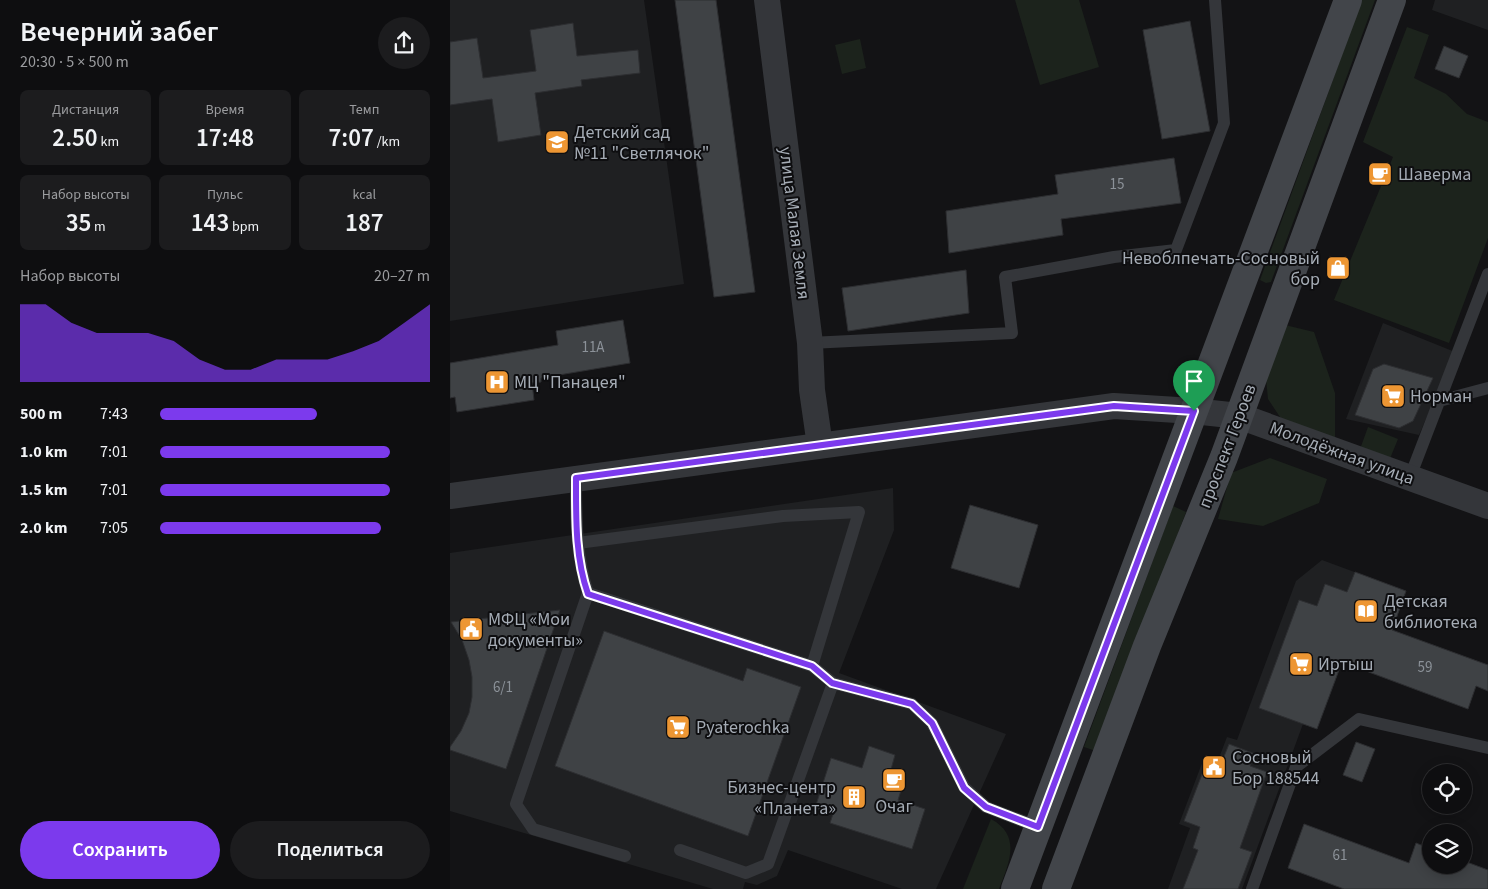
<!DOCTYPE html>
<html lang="ru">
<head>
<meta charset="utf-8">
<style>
	body { margin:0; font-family:"Source Sans 3",sans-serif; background:#1c1c1e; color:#f1f3f6; height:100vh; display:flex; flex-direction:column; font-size:19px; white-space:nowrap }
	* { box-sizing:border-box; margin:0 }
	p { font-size:16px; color:#9b9c9f }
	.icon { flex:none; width:28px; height:28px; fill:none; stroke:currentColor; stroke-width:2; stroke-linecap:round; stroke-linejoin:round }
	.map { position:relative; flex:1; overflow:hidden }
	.side { display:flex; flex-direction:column; background:#0e0e10; width:450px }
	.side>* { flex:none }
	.controls { position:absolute; left:972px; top:764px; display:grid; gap:10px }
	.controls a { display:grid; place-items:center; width:50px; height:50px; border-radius:50%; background:#0e0e10; box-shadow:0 2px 12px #0003,0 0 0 1px #2e2e30; font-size:25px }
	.pin { position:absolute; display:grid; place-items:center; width:42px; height:42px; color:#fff; margin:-51px -21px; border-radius:50% 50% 50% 0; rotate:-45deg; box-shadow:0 0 5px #0007 }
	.pin .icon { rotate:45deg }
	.round { display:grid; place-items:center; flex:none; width:52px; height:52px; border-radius:26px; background:#1c1c1e }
	.overview { display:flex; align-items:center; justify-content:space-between; height:85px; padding:0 20px }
	h1 { font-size:28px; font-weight:600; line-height:38px }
	.metrics { display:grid; grid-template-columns:repeat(3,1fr); gap:8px; height:85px; padding:5px 20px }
	.metrics div { display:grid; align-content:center; border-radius:8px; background:#1c1c1e; text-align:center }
	.metrics b { font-size:25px; font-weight:600 }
	.metrics small { font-size:14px; font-weight:400 }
	.metrics p { font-size:14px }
	.chart { height:140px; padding:10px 20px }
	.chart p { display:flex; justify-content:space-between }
	.chart svg { width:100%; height:90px; margin-top:5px; fill:#7c3aed; opacity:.7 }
	.primary-button { display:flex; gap:10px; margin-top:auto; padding:10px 20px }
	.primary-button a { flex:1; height:58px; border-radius:30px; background:#7c3aed; color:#fff; font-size:20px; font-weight:600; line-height:58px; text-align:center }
	.primary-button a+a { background:#1c1c1e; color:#f1f3f6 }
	ul { padding:0 20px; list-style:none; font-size:16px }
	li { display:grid; grid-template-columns:80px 60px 1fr; align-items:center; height:38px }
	li i { height:12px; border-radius:6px; background:#7c3aed }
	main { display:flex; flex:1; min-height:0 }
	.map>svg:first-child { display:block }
</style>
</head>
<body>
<main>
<section class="side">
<div class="overview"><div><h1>Вечерний забег</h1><p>20:30 · 5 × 500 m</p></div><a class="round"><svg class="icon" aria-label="share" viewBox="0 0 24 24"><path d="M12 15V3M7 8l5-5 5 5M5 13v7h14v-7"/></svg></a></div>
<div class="metrics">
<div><p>Дистанция</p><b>2.50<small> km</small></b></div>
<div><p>Время</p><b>17:48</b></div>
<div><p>Темп</p><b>7:07<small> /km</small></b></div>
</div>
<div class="metrics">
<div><p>Набор высоты</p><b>35<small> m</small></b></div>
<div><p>Пульс</p><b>143<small> bpm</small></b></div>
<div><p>kcal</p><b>187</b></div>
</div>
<div class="chart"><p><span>Набор высоты</span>20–27 m</p>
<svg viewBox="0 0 160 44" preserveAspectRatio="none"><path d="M0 44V6L10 6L20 15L30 20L40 20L50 20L60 24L70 33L80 38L90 38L100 33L110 33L120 33L130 29L140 24L150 15L160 6V44z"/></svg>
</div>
<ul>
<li><b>500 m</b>7:43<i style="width:58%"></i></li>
<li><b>1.0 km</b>7:01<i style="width:85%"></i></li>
<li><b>1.5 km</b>7:01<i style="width:85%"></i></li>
<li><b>2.0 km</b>7:05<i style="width:82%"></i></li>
</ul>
<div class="primary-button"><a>Сохранить</a><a>Поделиться</a></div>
</section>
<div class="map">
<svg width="1038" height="889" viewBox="0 0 1038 889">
	<rect width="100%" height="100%" fill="#131315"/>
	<path fill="#1f2022" d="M0,0H194L234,284L0,321Z
		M985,0H1038V30L982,10Z
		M933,323L1005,352L969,435L896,419Z
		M443,488L444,530L389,673L556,734L486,889H452L338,850L327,876L307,885L295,882L293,889H263L0,811V553Z
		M872,560L956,591L942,630L929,625L894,657L867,729L853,724L792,889H718L740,828L729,824L754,758L767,763L777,737L787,740L846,581Z"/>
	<path fill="#1c231c" d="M565,0H629L649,67L590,85Z
		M912,0H925L821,282L816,283L810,280Z
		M957,27L979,35L964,78L996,94L1017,114L1038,122V238L999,343L884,300L943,157L913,142Z
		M410,39L416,68L392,74L385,45Z
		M835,325L864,332L885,393V445L834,423L818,399L816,379Z
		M918,427L948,439L939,461L909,452Z
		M820,458L877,479L869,503L813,526L768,519L781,473Z
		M723,506L736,512L646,751L634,747Z
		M541,819C572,836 559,863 549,889H513Z"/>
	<path fill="#3f4245" stroke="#2d2e31" d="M225,0H266L305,292L264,297Z
		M740,21L760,131L712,139L693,30Z
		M123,23L127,56L188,50L190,73L131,80L132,86L85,93L91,135L48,142L42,99L0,105V42L27,38L33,78L86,71L80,30Z
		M994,46L1018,56L1009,78L985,69Z
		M724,158L731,203L611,219L613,235L499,253L496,211L608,194L605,175Z
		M516,270L519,313L398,331L392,288Z
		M173,320L180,363L91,378V382L82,383L84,400L7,412L5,397L0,398V363L108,345L106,331Z
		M934,364L983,378L963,421L949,428L905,415L923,369Z
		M520,505L588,525L569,588L501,568Z
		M905,572L956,591L942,630L1038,665V691L1026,686L1018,709L892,662L867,729L809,708L849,600L867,606L875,584L897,592Z
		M110,610L56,769L0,750V747L11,731L19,713L22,697V677L19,660L12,640L1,622Z
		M154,631L293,681L297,668L351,687L298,836L105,766Z
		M906,742L925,749L912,782L893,775Z
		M779,744L805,754L800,766L817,772L790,848L802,852L788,889H733L748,850L743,848L750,827L734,821L756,764L769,769Z
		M419,746L445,755L440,773L455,778L448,800L475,809L462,849L380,823L383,814L365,808L381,758L412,768Z
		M854,824L959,863L966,843L981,849V865H1014V861L1038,870V889H894L838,868Z"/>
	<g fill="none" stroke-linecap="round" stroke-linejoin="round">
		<path stroke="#34363a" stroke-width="12" d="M360,343L562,333L555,277L664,257L726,250L774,123L765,0
			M989,401L1038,388
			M960,477L1038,274
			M126,478C126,517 126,557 138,593L362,666L383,683L462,704L482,723L514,787L536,807L588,827
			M128,543L333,516L409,512L362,666
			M138,593L66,804L83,829L175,856
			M230,850L296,873L318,864L383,683
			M802,889L846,767L909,719L1038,748"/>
		<path stroke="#34363a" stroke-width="26" d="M317,0L360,343L362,390L370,446
			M0,496L664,406L743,411L789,416L1038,506"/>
		<path stroke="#42454a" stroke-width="28" d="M565,889L898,0
			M606,889L697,646L774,457L942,0"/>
	</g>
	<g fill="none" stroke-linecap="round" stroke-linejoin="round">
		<defs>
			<path id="route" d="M664,406L744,411L588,827L536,807L514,788L482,723L462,704L382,683L362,666L138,594C125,557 126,517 126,478Z"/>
		</defs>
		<use href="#route" stroke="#fff" stroke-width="10"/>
		<use href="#route" stroke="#7c3aed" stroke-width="6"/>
	</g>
	<defs>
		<symbol id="school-square" viewBox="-11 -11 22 22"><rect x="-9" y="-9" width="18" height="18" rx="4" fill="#ed9633" stroke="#0e0e10"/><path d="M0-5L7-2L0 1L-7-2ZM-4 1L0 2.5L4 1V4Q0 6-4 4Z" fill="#fff"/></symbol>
		<symbol id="cafe-square" viewBox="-11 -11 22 22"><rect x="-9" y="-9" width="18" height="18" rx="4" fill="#ed9633" stroke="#0e0e10"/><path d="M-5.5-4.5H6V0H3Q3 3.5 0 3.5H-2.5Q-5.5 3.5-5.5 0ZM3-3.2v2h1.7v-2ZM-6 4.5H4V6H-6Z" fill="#fff"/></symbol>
		<symbol id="shop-square" viewBox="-11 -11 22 22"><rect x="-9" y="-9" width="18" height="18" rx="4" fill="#ed9633" stroke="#0e0e10"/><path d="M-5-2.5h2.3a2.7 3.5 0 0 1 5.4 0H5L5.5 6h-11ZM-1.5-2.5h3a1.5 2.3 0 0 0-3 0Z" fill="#fff"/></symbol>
		<symbol id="hospital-square" viewBox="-11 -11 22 22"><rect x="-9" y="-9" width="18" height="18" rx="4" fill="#ed9633" stroke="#0e0e10"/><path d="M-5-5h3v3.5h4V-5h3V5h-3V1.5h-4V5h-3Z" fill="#fff"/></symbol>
		<symbol id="supermarket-square" viewBox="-11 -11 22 22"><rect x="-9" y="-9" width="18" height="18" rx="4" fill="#ed9633" stroke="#0e0e10"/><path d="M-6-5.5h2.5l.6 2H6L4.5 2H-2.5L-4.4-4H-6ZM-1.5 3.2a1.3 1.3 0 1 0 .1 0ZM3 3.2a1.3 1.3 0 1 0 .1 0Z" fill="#fff"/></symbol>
		<symbol id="library-square" viewBox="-11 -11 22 22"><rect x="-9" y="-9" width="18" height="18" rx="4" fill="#ed9633" stroke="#0e0e10"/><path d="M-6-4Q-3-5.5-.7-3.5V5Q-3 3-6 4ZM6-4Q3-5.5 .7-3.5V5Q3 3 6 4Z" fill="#fff"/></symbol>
		<symbol id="civic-square" viewBox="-11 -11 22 22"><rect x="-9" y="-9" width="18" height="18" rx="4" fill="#ed9633" stroke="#0e0e10"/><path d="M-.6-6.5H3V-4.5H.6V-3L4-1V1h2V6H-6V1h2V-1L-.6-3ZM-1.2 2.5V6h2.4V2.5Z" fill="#fff"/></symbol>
		<symbol id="building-square" viewBox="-11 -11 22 22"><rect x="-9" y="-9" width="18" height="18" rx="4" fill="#ed9633" stroke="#0e0e10"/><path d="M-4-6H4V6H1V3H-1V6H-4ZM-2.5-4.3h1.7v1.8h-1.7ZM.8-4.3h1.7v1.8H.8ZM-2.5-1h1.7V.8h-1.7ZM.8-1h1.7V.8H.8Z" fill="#fff"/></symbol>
	</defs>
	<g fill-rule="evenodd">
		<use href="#school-square" x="93" y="128" width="28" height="28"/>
		<use href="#cafe-square" x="916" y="160" width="28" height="28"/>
		<use href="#shop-square" x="874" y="254" width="28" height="28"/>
		<use href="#hospital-square" x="33" y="368" width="28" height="28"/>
		<use href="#supermarket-square" x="929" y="382" width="28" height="28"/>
		<use href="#library-square" x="902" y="597" width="28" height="28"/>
		<use href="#civic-square" x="7" y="615" width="28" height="28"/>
		<use href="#supermarket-square" x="837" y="650" width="28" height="28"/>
		<use href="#supermarket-square" x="214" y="713" width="28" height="28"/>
		<use href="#civic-square" x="750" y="753" width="28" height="28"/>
		<use href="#cafe-square" x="430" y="766" width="28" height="28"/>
		<use href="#building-square" x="390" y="783" width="28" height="28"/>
	</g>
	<g text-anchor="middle" stroke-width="4" stroke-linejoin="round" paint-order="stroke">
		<g font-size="15" fill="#8c9299">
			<text x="667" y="189">15</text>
			<text x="143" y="352">11А</text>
			<text x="975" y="672">59</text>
			<text x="53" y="692">6/1</text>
			<text x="890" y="860">61</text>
		</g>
		<g font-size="18" fill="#a5acb5" stroke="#0e0e10" text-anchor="start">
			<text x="124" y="138">Детский сад<tspan x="124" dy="21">№11 "Светлячок"</tspan></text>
			<text x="948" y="180">Шаверма</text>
			<text x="870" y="264" text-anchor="end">Невоблпечать-Сосновый<tspan x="870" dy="21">бор</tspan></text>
			<text x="64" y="388">МЦ "Панацея"</text>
			<text x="960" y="402">Норман</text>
			<text x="934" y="607">Детская<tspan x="934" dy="21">библиотека</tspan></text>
			<text x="38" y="625">МФЦ «Мои<tspan x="38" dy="21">документы»</tspan></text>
			<text x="868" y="670">Иртыш</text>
			<text x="246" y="733">Pyaterochka</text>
			<text x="782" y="763">Сосновый<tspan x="782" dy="21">Бор 188544</tspan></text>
			<text x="386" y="793" text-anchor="end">Бизнес-центр<tspan x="386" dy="21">«Планета»</tspan></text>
			<text x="444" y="812" text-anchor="middle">Очаг</text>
		</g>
		<g font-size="18" fill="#a5acb5" stroke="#0e0e10">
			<text transform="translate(345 223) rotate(83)" y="6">улица Малая Земля</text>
			<text transform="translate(777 446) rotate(-69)" y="6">проспект Героев</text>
			<text transform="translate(892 453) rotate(20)" y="6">Молодёжная улица</text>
		</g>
	</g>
</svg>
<div class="controls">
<a><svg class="icon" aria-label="locate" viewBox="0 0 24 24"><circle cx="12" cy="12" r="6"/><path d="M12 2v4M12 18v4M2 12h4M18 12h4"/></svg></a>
<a><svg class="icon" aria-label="layers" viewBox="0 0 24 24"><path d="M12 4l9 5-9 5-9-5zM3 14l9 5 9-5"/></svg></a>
</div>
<div class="pin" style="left:744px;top:411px;background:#1e9e55"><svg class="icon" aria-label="arrive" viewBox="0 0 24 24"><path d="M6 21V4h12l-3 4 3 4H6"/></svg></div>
</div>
</main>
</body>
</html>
